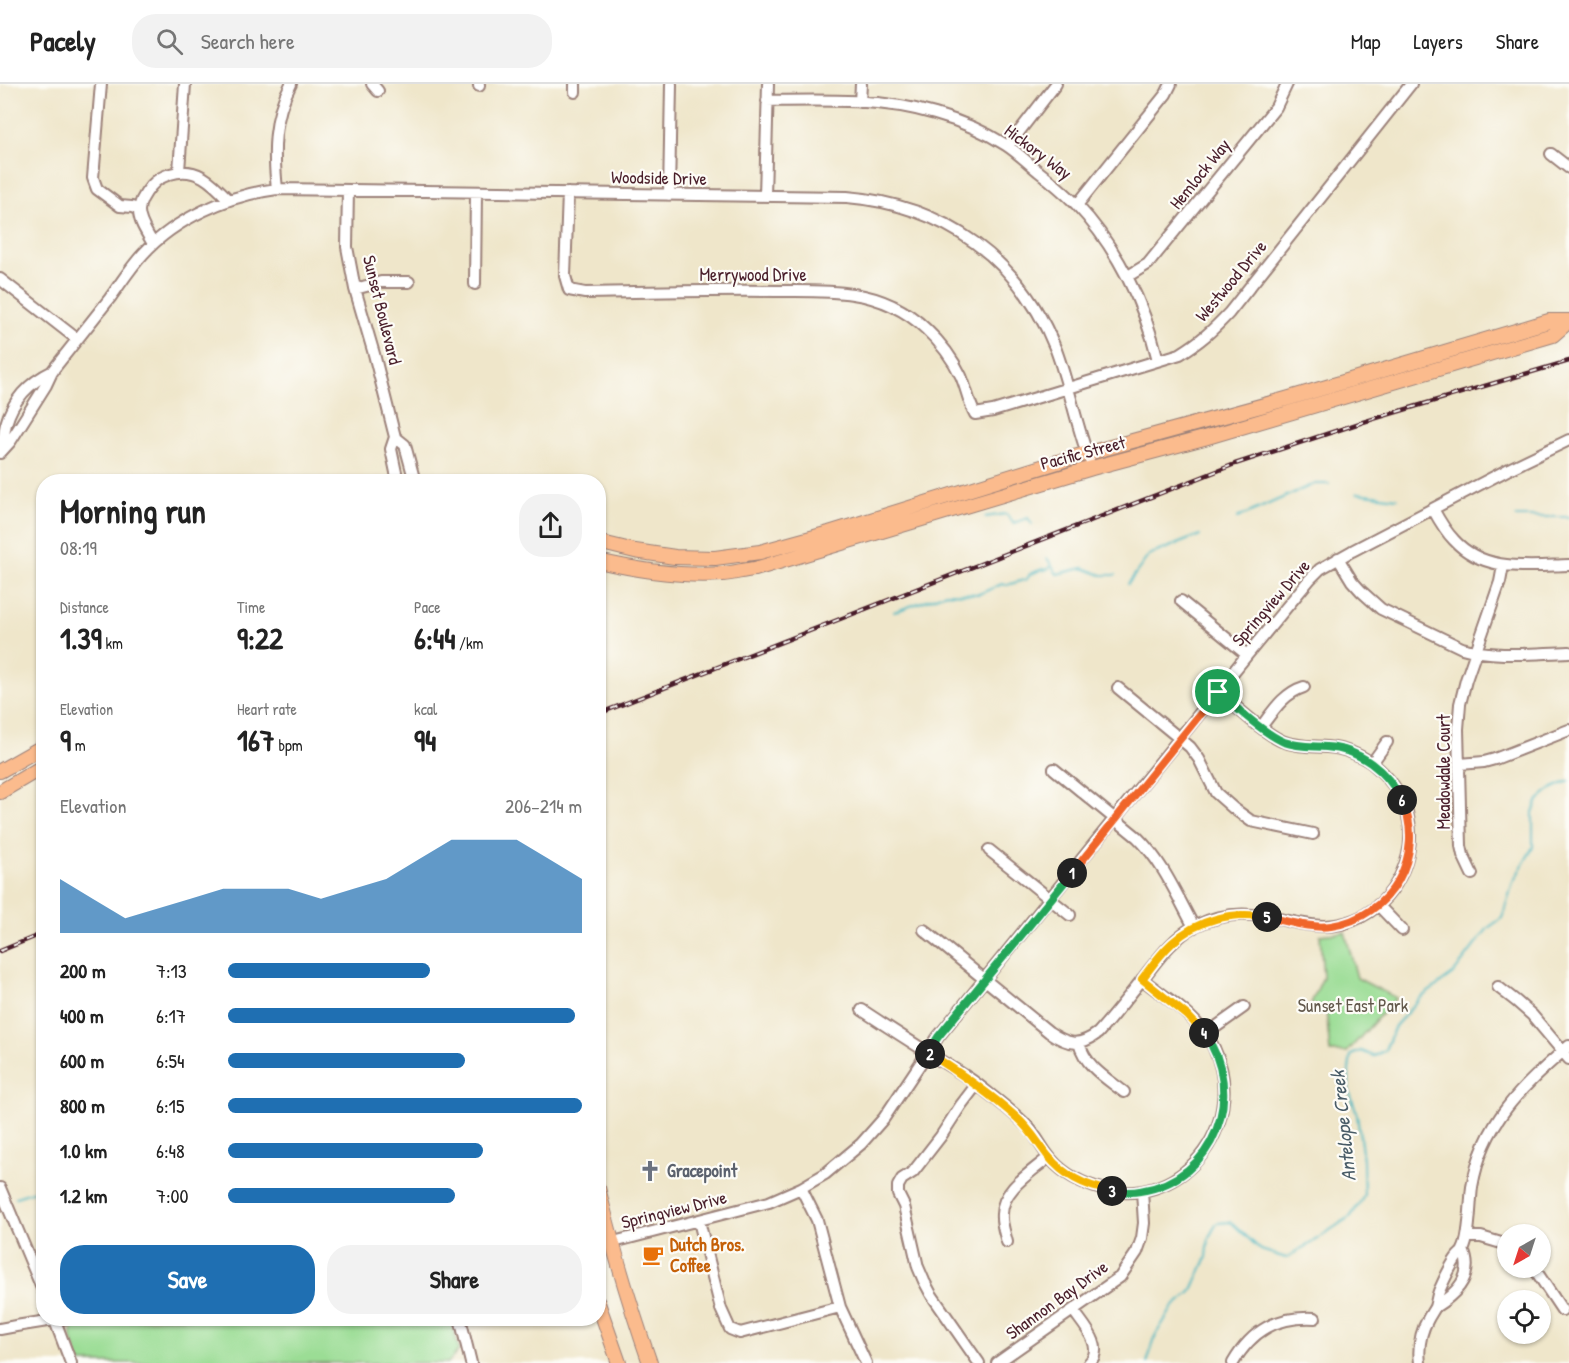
<!DOCTYPE html>
<html lang="en">
<head>
<meta charset="utf-8">
<style>
	body { margin:0; font-family:"Patrick Hand",sans-serif; background:#f2f2f2; color:#222; height:100vh; display:flex; flex-direction:column; font-size:22px; white-space:nowrap }
	* { box-sizing:border-box; margin:0 }
	p { font-size:20px; color:#767676 }
	.icon { flex:none; width:33px; height:33px; fill:none; stroke:currentColor; stroke-width:2; stroke-linecap:round; stroke-linejoin:round }
	.map { position:relative; flex:1; overflow:hidden }
	.details { position:absolute; left:36px; top:390px; width:570px; height:852px; display:flex; flex-direction:column; background:#fff; border-radius:24px; box-shadow:0 2px 4px #0004 }
	.details>* { flex:none }
	.needle { width:39px; rotate:219deg }
	.fabs { position:absolute; left:1497px; top:1140px; display:grid; gap:12px }
	.fabs a { display:grid; place-items:center; width:54px; height:54px; border-radius:50%; background:#fff; box-shadow:0 2px 4px #0004; font-size:30px }
	.pin { position:absolute; display:grid; place-items:center; width:51px; height:51px; color:#fff; margin:-26px; border:3px solid #fff; border-radius:50%; box-shadow:0 2px 6px #0007 }
	.km { position:absolute; width:30px; height:30px; margin:-15px; border-radius:50%; background:#222; color:#fff; font-size:16px; line-height:30px; text-align:center }
	.round { display:grid; place-items:center; flex:none; width:63px; height:63px; border-radius:24px; background:#f2f2f2 }
	.headline { display:flex; align-items:center; justify-content:space-between; height:102px; padding:0 24px }
	h1 { font-size:33px; font-weight:700; line-height:45px }
	.stats { display:grid; grid-template-columns:repeat(3,1fr); gap:9px; height:102px; padding:6px 24px }
	.stats div { display:grid; align-content:center }
	.stats b { font-size:30px; font-weight:700 }
	.stats small { font-size:16px; font-weight:400 }
	.stats p { font-size:16px }
	.chart { height:168px; padding:12px 24px }
	.chart p { display:flex; justify-content:space-between }
	.chart svg { width:100%; height:108px; margin-top:6px; fill:#1f6fb2; opacity:.7 }
	.button { display:flex; gap:12px; margin-top:auto; padding:12px 24px }
	.button a { flex:1; height:69px; border-radius:24px; background:#1f6fb2; color:#fff; font-size:24px; font-weight:700; line-height:69px; text-align:center }
	.button a+a { background:#f2f2f2; color:#222 }
	ul { padding:0 24px; list-style:none; font-size:20px }
	li { display:grid; grid-template-columns:96px 72px 1fr; align-items:center; height:45px }
	li i { height:15px; border-radius:8px; background:#1f6fb2 }
	header { display:flex; align-items:center; gap:36px; box-sizing:border-box; height:84px; padding:0 30px; background:#fff; border-bottom:2px solid #e0e0e0 }
	header strong { font-size:28px }
	nav { display:flex; gap:33px; margin-inline-start:auto; font-size:21px }
	.search { width:420px; height:54px; background:#f2f2f2; display:flex; align-items:center; gap:15px; box-sizing:border-box; padding:0 21px; border-radius:24px; color:#767676; font-size:22px }
	.map>svg:first-child { display:block }
</style>
</head>
<body>
<header>
<strong>Pacely</strong>
<div class="search"><svg class="icon" aria-label="search" viewBox="0 0 24 24"><circle cx="10" cy="10" r="6"/><path d="M15 15l6 6"/></svg>Search here</div>
<nav><a>Map</a><a>Layers</a><a>Share</a></nav>
</header>
<div class="map">
<svg width="1569" height="1279" viewBox="0 0 1569 1279">
	<rect width="100%" height="100%" fill="#fdfcf7"/>
	<filter id="ink" filterUnits="userSpaceOnUse"><feTurbulence type="fractalNoise" baseFrequency=".0167" numOctaves="2"/><feDisplacementMap in="SourceGraphic" scale="12" xChannelSelector="R" yChannelSelector="G"/><feConvolveMatrix kernelMatrix="1 2 1 2 8 2 1 2 1" color-interpolation-filters="sRGB"/></filter>
	<filter id="wash" filterUnits="userSpaceOnUse"><feTurbulence type="fractalNoise" baseFrequency=".008" numOctaves="4" result="noise"/><feDisplacementMap in="SourceGraphic" scale="24" xChannelSelector="R" yChannelSelector="G"/><feGaussianBlur stdDeviation="1.35" result="paint"/><feColorMatrix in="noise" values="0 0 0 0 0 0 0 0 0 0 0 0 0 0 0 0 0 1.4 0 .05"/><feComposite in="paint" operator="in"/></filter>
	<g filter="url(#wash)">
		<rect width="100%" height="100%" fill="#efe6ca"/>
		<path fill="#9bdd95" stroke="#727e60" stroke-width="1.5" d="M1345,848L1357,894L1396,914L1347,968H1330L1326,925L1311,919L1323,893L1320,851Z
			M451,1235L459,1266L448,1279H79C78,1266 65,1251 76,1241L163,1234Z"/>
		<g fill="none" stroke-linecap="round" stroke-linejoin="round">
			<path stroke="#48b7c2" stroke-width="2" d="M1357,409L1397,414
				M985,433L1006,430L1014,439L1028,434L1032,440
				M1516,433H1569
				M1237,434L1314,400H1329
				M1047,474L1057,490L1083,484L1102,491H1116
				M1128,500L1149,471L1200,451
				M894,528L946,509L979,510L1002,500L1007,501L1027,495L1030,490L1043,485L1044,486L1048,485L1051,481
				M16,1113L44,1104
				M1147,1279L1156,1250L1173,1223L1191,1208L1207,1173L1209,1153L1217,1139L1231,1138L1261,1166L1286,1174L1311,1159L1351,1132L1364,1112L1363,1076L1357,1031L1349,1006V986L1351,971L1361,967L1374,972L1385,966L1395,942L1419,915L1453,890L1488,844L1502,834L1513,798L1533,763V728L1538,716L1551,705L1569,697"/>
		</g>
	</g>
	<g filter="url(#ink)">
		<g fill="none" stroke-linecap="round" stroke-linejoin="round">
			<defs>
				<path id="minor" d="M101,0L93,94L97,105L120,122L132,123L139,126
					M372,0L378,7
					M479,2V0
					M575,8V0
					M767,17C822,16 881,14 935,30C960,37 984,47 1006,61C1017,68 1027,78 1038,87C1051,97 1064,108 1076,120C1117,163 1144,219 1158,276
					M860,18L861,0
					M1008,62L1056,0
					M1551,70L1569,84
					M179,87L185,0
					M277,105C273,69 273,33 291,0
					M348,106L347,163L355,205L374,270L395,353L391,365L398,398
					M568,109L565,192L569,206L585,209C649,208 712,206 776,207C801,207 828,206 853,210C880,214 906,226 926,245C940,258 953,275 961,292C967,306 968,317 975,330L993,327L1180,270C1201,257 1212,247 1229,229L1411,0
					M669,111L671,0
					M765,112L768,0
					M1077,121L1166,10L1171,0
					M153,160C148,150 139,139 139,127C139,118 146,108 151,102C157,95 162,93 170,90C196,81 213,99 229,116
					M1128,192L1148,180L1276,23L1287,0
					M0,195L77,255
					M475,200L476,108
					M355,205L381,198H409
					M395,353L405,361L415,398
					M2,364C4,356 4,348 6,340C13,315 30,298 53,287
					M0,369L10,358L46,301L53,286C72,262 91,238 110,214C121,199 130,184 143,170C176,134 229,111 277,105L847,113C944,121 1020,175 1056,266C1069,301 1076,340 1089,375
					M1433,425C1439,436 1445,447 1454,456C1484,489 1529,482 1569,481
					M1338,474L1352,497L1361,507L1381,525L1462,564C1496,574 1533,569 1569,568
					M1181,517L1247,571
					M1118,604L1190,663L1199,675L1216,709L1233,724L1251,737L1313,750
					M1261,643C1273,627 1284,609 1304,603
					M1372,679L1387,658
					M1460,680L1484,678L1495,675L1569,646
					M1054,685L1137,753C1163,778 1177,812 1194,843
					M989,766L1070,831
					M1472,790L1463,771L1461,762L1458,645L1460,620L1466,596L1500,498L1503,482
					M1378,821L1402,846
					M924,846L1049,948C1068,961 1079,963 1098,949C1114,931 1129,912 1144,893C1159,874 1173,854 1195,842C1212,834 1233,829 1252,831C1288,833 1318,851 1354,836C1395,820 1419,770 1407,728C1402,710 1388,692 1373,680C1361,671 1343,664 1327,663C1312,662 1297,663 1282,657C1262,648 1236,622 1218,608
					M1498,903L1516,917L1532,931L1569,975
					M862,926C883,940 905,954 927,968C943,979 961,988 977,1000C994,1014 1014,1028 1029,1044C1036,1052 1041,1062 1047,1070C1059,1087 1077,1097 1095,1103C1179,1131 1250,1042 1214,964C1200,934 1167,915 1142,895
					M1206,950L1244,923
					M1079,959C1085,982 1106,994 1124,1008
					M977,1000L961,1021L941,1052L913,1088L902,1095L898,1102V1110L904,1122L918,1183L924,1197L931,1210L979,1279
					M0,1104L44,1209
					M801,1104L817,1136L840,1223L866,1279
					M699,1137L721,1225L730,1245L740,1249L840,1223
					M1467,1153H1481L1508,1161
					M1007,1158C1005,1149 1001,1140 1002,1130C1002,1105 1032,1088 1049,1073
					M598,1162L769,1118L801,1104L825,1090L861,1060L884,1034L938,953L1247,571L1310,495L1320,485L1352,467L1513,383L1569,356
					M1534,1184L1562,1226
					M1435,1223C1456,1210 1475,1192 1463,1166
					M1073,1226C1083,1241 1106,1263 1089,1279
					M54,1234L71,1279
					M460,1234L471,1279
					M0,1245L16,1242L66,1234
					M997,1279L1120,1193L1137,1168L1142,1154L1144,1139L1142,1107
					M1233,1279C1252,1246 1277,1232 1315,1234
					M1420,1279C1418,1263 1420,1249 1428,1235C1430,1231 1433,1227 1435,1223C1437,1217 1437,1211 1440,1205C1444,1196 1451,1181 1457,1173C1459,1170 1462,1169 1463,1166C1470,1154 1470,1118 1472,1103C1483,1038 1522,1003 1569,962"/>
				<path id="major" d="M598,458L635,467L675,473L715,474L760,468L829,449L1074,373L1286,315L1549,237H1569
					M598,477C637,486 683,493 723,490C734,489 744,486 755,485L1092,384L1204,354L1553,251L1569,237
					M0,687L44,662
					M0,708L44,682
					M598,1104C613,1164 630,1222 650,1279
					M598,1219L619,1279"/>
			</defs>
			<use href="#minor" stroke="#9c827a" stroke-width="14"/>
			<use href="#major" stroke="#9c827a" stroke-width="16"/>
			<use href="#minor" stroke="#fff" stroke-width="10"/>
			<use href="#major" stroke="#fbbb8d" stroke-width="14"/>
			<defs>
				<path id="rail" d="M598,630L1235,380L1363,338L1569,277
					M0,867L44,849"/>
			</defs>
			<use href="#rail" stroke="#4a1f2b" stroke-width="4.5"/>
			<use href="#rail" stroke="#fdfcf7" stroke-width="2" stroke-dasharray="7" stroke-linecap="butt"/>
		</g>
	</g>
	<g fill="none" stroke-linecap="round" stroke-linejoin="round" filter="url(#ink)">
		<defs>
			<path id="split-1" d="M1072,789L1218,608"/>
			<path id="split-2" d="M930,970L928,969L938,953L1072,789"/>
			<path id="split-3" d="M930,970C960,989 989,1009 1016,1033C1030,1045 1037,1058 1048,1072C1064,1092 1088,1103 1112,1107"/>
			<path id="split-4" d="M1112,1107C1122,1108 1131,1109 1140,1107C1215,1096 1247,1009 1204,949"/>
			<path id="split-5" d="M1204,949L1188,932L1142,895C1151,883 1160,870 1172,859C1198,835 1233,827 1267,833"/>
			<path id="split-6" d="M1267,833C1288,837 1310,845 1331,842C1391,833 1427,771 1402,716"/>
			<path id="split-7" d="M1218,608C1236,623 1263,649 1284,658C1298,663 1312,662 1326,663C1360,665 1387,687 1402,716"/>
		</defs>
		<use href="#split-1" stroke="#fff" stroke-width="12"/>
		<use href="#split-2" stroke="#fff" stroke-width="12"/>
		<use href="#split-3" stroke="#fff" stroke-width="12"/>
		<use href="#split-4" stroke="#fff" stroke-width="12"/>
		<use href="#split-5" stroke="#fff" stroke-width="12"/>
		<use href="#split-6" stroke="#fff" stroke-width="12"/>
		<use href="#split-7" stroke="#fff" stroke-width="12"/>
		<use href="#split-1" stroke="#f0652b" stroke-width="8"/>
		<use href="#split-2" stroke="#22a559" stroke-width="8"/>
		<use href="#split-3" stroke="#f5b400" stroke-width="8"/>
		<use href="#split-4" stroke="#22a559" stroke-width="8"/>
		<use href="#split-5" stroke="#f5b400" stroke-width="8"/>
		<use href="#split-6" stroke="#f0652b" stroke-width="8"/>
		<use href="#split-7" stroke="#22a559" stroke-width="8"/>
	</g>
	<defs>
		<symbol id="church-bare" viewBox="-9 -9 18 18"><path d="M-1.2-6h2.4v3.5h3.3v2.4h-3.3V6h-2.4V-.1h-3.3v-2.4h3.3Z" fill="#6b7280" stroke="#fdfcf7" stroke-width="2.5" paint-order="stroke"/></symbol>
		<symbol id="cafe-bare" viewBox="-9 -9 18 18"><path d="M-5.5-4.5H6V0H3Q3 3.5 0 3.5H-2.5Q-5.5 3.5-5.5 0ZM3-3.2v2h1.7v-2ZM-6 4.5H4V6H-6Z" fill="#e8710a" stroke="#fdfcf7" stroke-width="2.5" paint-order="stroke"/></symbol>
	</defs>
	<g fill-rule="evenodd">
		<use href="#church-bare" x="635" y="1072" width="30" height="30"/>
		<use href="#cafe-bare" x="638" y="1156" width="30" height="30"/>
	</g>
	<g text-anchor="middle" stroke-width="4.5" stroke-linejoin="round" paint-order="stroke">
		<g font-size="18" fill="#4a1f2b" stroke="#fdfcf7">
			<text transform="translate(1038 68) rotate(37)" y="6">Hickory Way</text>
			<text transform="translate(1200 90) rotate(-51)" y="6">Hemlock Way</text>
			<text transform="translate(659 94) rotate(1)" y="6">Woodside Drive</text>
			<text x="753" y="197">Merrywood Drive</text>
			<text transform="translate(1231 197) rotate(-50)" y="6">Westwood Drive</text>
			<text transform="translate(382 226) rotate(76)" y="6">Sunset Boulevard</text>
			<text transform="translate(1083 369) rotate(-15)" y="6">Pacific Street</text>
			<text transform="translate(1271 519) rotate(-49)" y="6">Springview Drive</text>
			<text transform="translate(1444 688) rotate(-90)" y="6">Meadowdale Court</text>
			<text transform="translate(674 1126) rotate(-14)" y="6">Springview Drive</text>
			<text transform="translate(1057 1216) rotate(-36)" y="6">Shannon Bay Drive</text>
		</g>
		<g font-size="18" fill="#62584b" stroke="#fdfcf7">
			<text x="1353" y="928">Sunset East Park</text>
		</g>
		<g font-size="18" font-weight="bold" fill="#5b616d" stroke="#fdfcf7" text-anchor="start">
			<text x="667" y="1093">Gracepoint</text>
		</g>
		<g font-size="18" font-weight="bold" fill="#c56008" stroke="#fdfcf7" text-anchor="start">
			<text x="670" y="1167">Dutch Bros.<tspan x="670" dy="21">Coffee</tspan></text>
		</g>
		<g font-size="20" font-style="italic" fill="#495c67" stroke="#fdfcf7">
			<text transform="translate(1343 1042) rotate(-96)" y="7">Antelope Creek</text>
		</g>
	</g>
</svg>
<div class="fabs">
<a><svg class="needle" viewBox="-14 -14 28 28"><path d="M0-13l5 13h-10z" fill="#e53935"/><path d="M0 13l5-13h-10z" fill="#767676"/></svg></a>
<a><svg class="icon" aria-label="locate" viewBox="0 0 24 24"><circle cx="12" cy="12" r="6"/><path d="M12 2v4M12 18v4M2 12h4M18 12h4"/></svg></a>
</div>
<div class="pin" style="left:1218px;top:608px;background:#1e9e55"><svg class="icon" aria-label="arrive" viewBox="0 0 24 24"><path d="M6 21V4h12l-3 4 3 4H6"/></svg></div>
<b class="km" style="left:1072px;top:789px">1</b>
<b class="km" style="left:930px;top:970px">2</b>
<b class="km" style="left:1112px;top:1107px">3</b>
<b class="km" style="left:1204px;top:949px">4</b>
<b class="km" style="left:1267px;top:833px">5</b>
<b class="km" style="left:1402px;top:716px">6</b>
<section class="details">
<div class="headline"><div><h1>Morning run</h1><p>08:19</p></div><a class="round"><svg class="icon" aria-label="share" viewBox="0 0 24 24"><path d="M12 15V3M7 8l5-5 5 5M5 13v7h14v-7"/></svg></a></div>
<div class="stats">
<div><p>Distance</p><b>1.39<small> km</small></b></div>
<div><p>Time</p><b>9:22</b></div>
<div><p>Pace</p><b>6:44<small> /km</small></b></div>
</div>
<div class="stats">
<div><p>Elevation</p><b>9<small> m</small></b></div>
<div><p>Heart rate</p><b>167<small> bpm</small></b></div>
<div><p>kcal</p><b>94</b></div>
</div>
<div class="chart"><p><span>Elevation</span>206–214 m</p>
<svg viewBox="0 0 160 44" preserveAspectRatio="none"><path d="M0 44V22L10 30L20 38L30 34L40 30L50 26L60 26L70 26L80 30L90 26L100 22L110 14L120 6L130 6L140 6L150 14L160 22V44z"/></svg>
</div>
<ul>
<li><b>200 m</b>7:13<i style="width:57%"></i></li>
<li><b>400 m</b>6:17<i style="width:98%"></i></li>
<li><b>600 m</b>6:54<i style="width:67%"></i></li>
<li><b>800 m</b>6:15<i style="width:100%"></i></li>
<li><b>1.0 km</b>6:48<i style="width:72%"></i></li>
<li><b>1.2 km</b>7:00<i style="width:64%"></i></li>
</ul>
<div class="button"><a>Save</a><a>Share</a></div>
</section>
</div>
</body>
</html>
